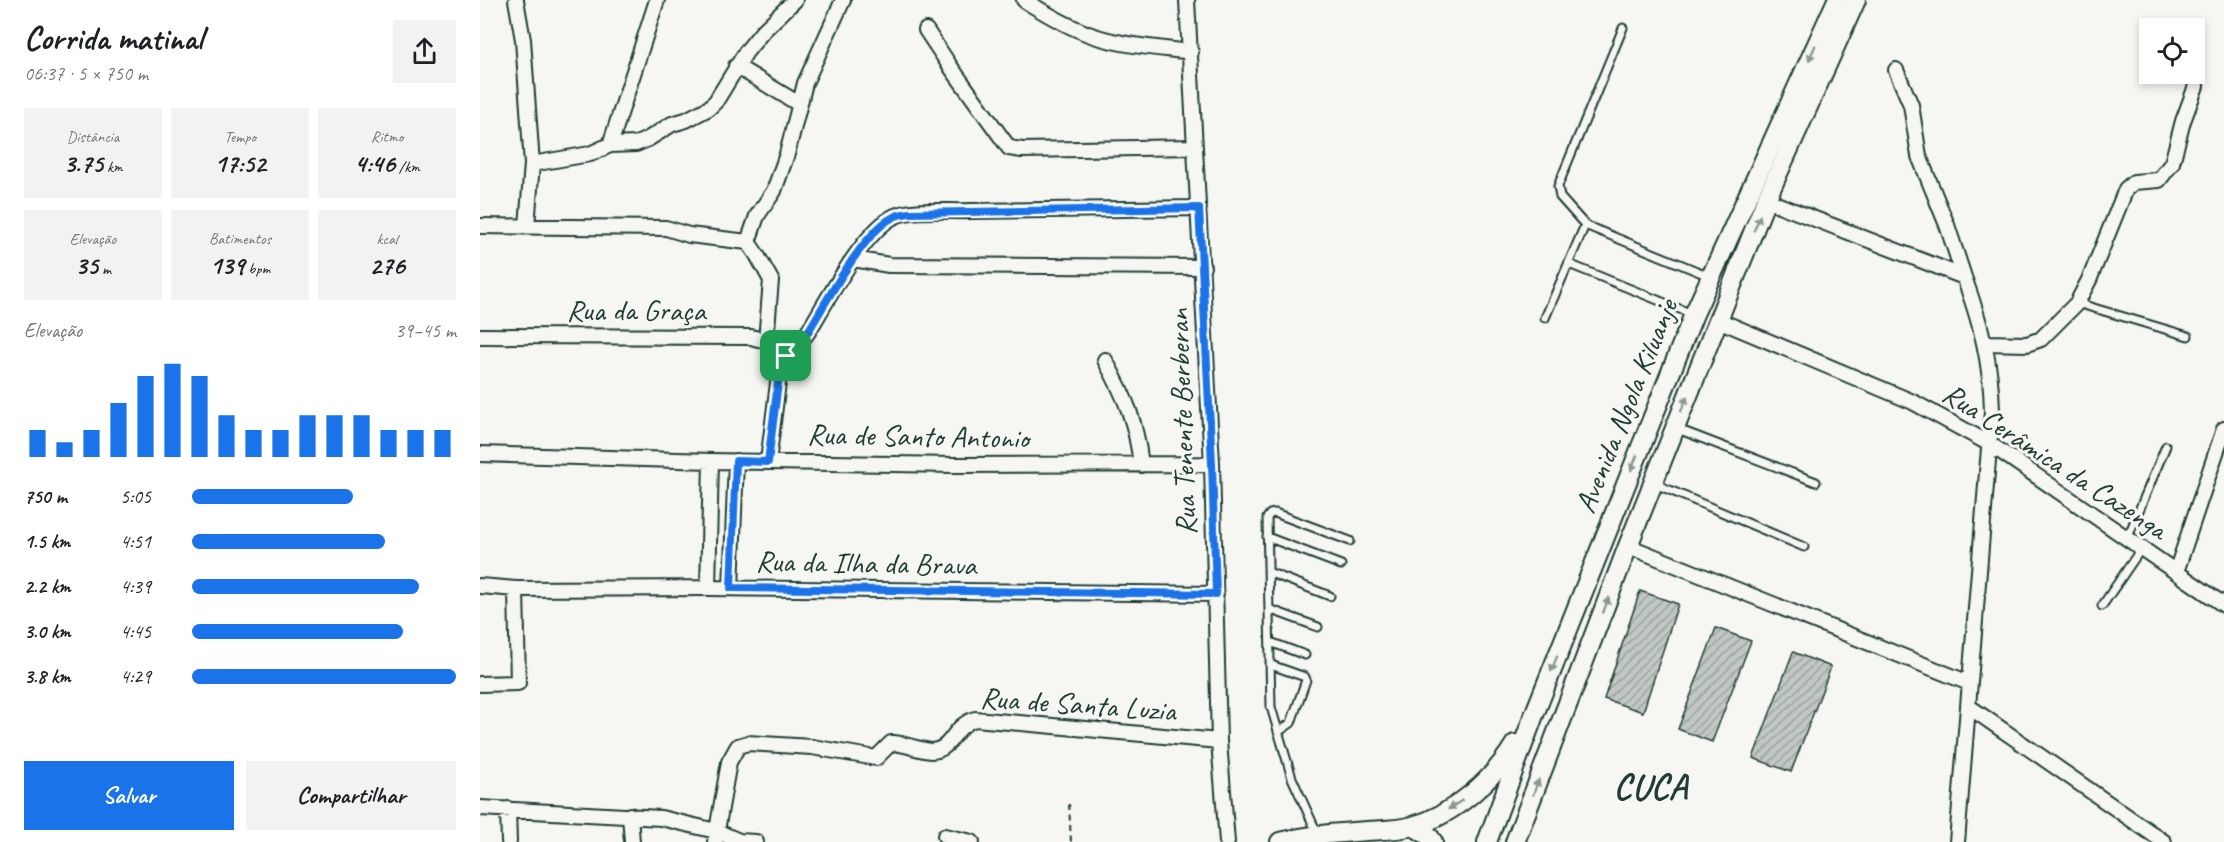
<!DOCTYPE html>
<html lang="pt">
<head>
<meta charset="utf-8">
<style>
	body { margin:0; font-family:Caveat,sans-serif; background:#f2f2f2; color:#202124; height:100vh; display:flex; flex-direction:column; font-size:22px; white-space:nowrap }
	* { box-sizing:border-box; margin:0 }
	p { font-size:20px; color:#757577 }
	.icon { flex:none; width:33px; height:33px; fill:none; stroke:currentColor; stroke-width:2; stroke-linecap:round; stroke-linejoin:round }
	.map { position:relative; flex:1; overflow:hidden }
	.details { display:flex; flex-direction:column; background:#fff; width:480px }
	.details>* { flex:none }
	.controls { position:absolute; left:1659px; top:18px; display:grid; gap:12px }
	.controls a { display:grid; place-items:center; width:66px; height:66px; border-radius:0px; background:#fff; box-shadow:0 3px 9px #0003; font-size:30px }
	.pin { position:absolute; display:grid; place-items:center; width:51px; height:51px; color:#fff; margin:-26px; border-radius:12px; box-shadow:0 3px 9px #0006 }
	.round { display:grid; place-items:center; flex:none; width:63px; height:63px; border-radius:0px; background:#f2f2f2 }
	.head { display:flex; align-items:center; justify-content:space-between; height:102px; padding:0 24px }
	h1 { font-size:33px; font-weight:700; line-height:45px }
	.metrics { display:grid; grid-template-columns:repeat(3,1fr); gap:9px; height:102px; padding:6px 24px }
	.metrics div { display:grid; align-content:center; border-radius:0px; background:#f2f2f2; text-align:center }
	.metrics b { font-size:26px; font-weight:700 }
	.metrics small { font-size:16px; font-weight:400 }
	.metrics p { font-size:16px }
	.chart { height:168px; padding:12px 24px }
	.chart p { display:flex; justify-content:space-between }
	.chart svg { width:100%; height:108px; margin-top:6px; stroke:#1a73e8; stroke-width:6 }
	.button { display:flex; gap:12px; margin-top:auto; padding:12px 24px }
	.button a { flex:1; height:69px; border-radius:0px; background:#1a73e8; color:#fff; font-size:24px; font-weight:700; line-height:69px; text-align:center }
	.button a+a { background:#f2f2f2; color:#202124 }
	ul { padding:0 24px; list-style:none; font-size:20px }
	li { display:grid; grid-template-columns:96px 72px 1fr; align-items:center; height:45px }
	li i { height:15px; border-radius:8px; background:#1a73e8 }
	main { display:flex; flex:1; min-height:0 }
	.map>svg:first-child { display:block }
</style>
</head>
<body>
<main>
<section class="details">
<div class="head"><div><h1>Corrida matinal</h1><p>06:37 · 5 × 750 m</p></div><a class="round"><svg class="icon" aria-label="share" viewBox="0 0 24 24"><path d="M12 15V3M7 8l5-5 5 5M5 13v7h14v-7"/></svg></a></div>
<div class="metrics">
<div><p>Distância</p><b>3.75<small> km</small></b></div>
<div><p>Tempo</p><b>17:52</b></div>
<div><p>Ritmo</p><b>4:46<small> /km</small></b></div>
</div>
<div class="metrics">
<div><p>Elevação</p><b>35<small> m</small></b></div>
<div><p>Batimentos</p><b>139<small> bpm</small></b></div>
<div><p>kcal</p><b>276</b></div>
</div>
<div class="chart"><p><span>Elevação</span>39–45 m</p>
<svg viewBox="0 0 160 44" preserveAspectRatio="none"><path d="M5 44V33M15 44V38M25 44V33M35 44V22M45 44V11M55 44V6M65 44V11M75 44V27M85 44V33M95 44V33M105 44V27M115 44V27M125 44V27M135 44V33M145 44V33M155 44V33"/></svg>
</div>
<ul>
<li><b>750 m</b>5:05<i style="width:61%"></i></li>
<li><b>1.5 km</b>4:51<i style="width:73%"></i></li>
<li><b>2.2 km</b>4:39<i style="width:86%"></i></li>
<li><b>3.0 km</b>4:45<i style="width:80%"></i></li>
<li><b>3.8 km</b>4:29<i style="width:100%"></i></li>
</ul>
<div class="button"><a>Salvar</a><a>Compartilhar</a></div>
</section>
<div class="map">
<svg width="1744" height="842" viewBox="0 0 1744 842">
	<defs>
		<pattern id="building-hatch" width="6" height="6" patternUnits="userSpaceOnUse" patternTransform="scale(1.5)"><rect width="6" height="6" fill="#c1c8c3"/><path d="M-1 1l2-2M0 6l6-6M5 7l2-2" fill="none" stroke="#9ca49f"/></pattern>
	</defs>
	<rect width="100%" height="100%" fill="#f6f6f2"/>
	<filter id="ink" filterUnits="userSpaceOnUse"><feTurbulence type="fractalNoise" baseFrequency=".0167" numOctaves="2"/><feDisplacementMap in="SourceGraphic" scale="12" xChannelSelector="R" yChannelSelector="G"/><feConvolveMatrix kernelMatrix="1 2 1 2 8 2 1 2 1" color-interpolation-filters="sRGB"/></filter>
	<g filter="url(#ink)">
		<path fill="url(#building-hatch)" stroke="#1f3d34" stroke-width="1.5" d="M1160,591L1198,604L1163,712L1124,699Z
			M1236,628L1271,641L1232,742L1198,729Z
			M1313,652L1351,667L1311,772L1273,758Z"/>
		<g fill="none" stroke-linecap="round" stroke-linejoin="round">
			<defs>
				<path id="lane" d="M1105,225L1229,276
					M1089,264L1212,314
					M1597,303L1708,336
					M1065,318L1105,225L1080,197L1078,186L1143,28
					M1195,428L1336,482
					M1173,483L1324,547
					M787,537L861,565
					M1647,539L1686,446
					M788,572L850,596
					M1622,606L1661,549
					M789,609L838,627
					M790,642L825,655
					M791,665L825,677L826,680L811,723L798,732
					M838,835L812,778L791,707L787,518L790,514L795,513L870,541"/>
				<path id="street" d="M36,0L43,40L52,164L47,226
					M544,0C566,14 590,28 614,36C645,46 679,48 711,52
					M707,0L732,464L739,741L747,842
					M446,30L470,66L529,148L542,150L715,147
					M256,66L319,104
					M1416,70L1431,105L1439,156L1467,225L1484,277
					M130,145L177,0
					M52,164L110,154L130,145L156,144L168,139L192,124L206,120L229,108L236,101L266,52L283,31L315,0
					M1286,200L1484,277C1501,324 1511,361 1512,411L1477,842
					M0,226L186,228L209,235L268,242L277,255L291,280L286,341
					M268,242L277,216L294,191L307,154L325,83L363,0
					M373,259L409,265L723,267
					M1238,320L1433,402L1510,444L1744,605
					M0,336L271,337L286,341L306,356
					M1506,343L1547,344L1561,339L1597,303L1610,278L1646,189L1654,182L1679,180L1692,163L1703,121L1716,86
					M625,360C646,398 656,422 661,465
					M0,454L231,461L474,465L732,464
					M288,462L300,367C308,353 319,345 328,332C346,303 384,230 415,216C433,208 471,212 491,211C567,210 643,209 719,208
					M1148,546L1489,683
					M1696,572L1744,429
					M0,586L36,589L228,588L736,594
					M228,588L231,461
					M251,588L256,461
					M0,684L38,683L36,589
					M1488,706L1684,842
					M0,808L181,818L236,831L259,841L276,842
					M28,809L29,842
					M150,815L152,842
					M465,836L492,842
					M235,842L249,762L258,746L268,743L332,747L396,758L411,743H414C426,744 439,750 451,751C472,751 472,726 495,719L739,741"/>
				<path id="secondary" d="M933,826L948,835L953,842
					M800,842C829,835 858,833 887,831C902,830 919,830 933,826C974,815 1014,779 1035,744
					M1007,842L1054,715L1214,314L1357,0
					M1035,842L1148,546L1286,200L1376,0"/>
			</defs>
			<use href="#lane" stroke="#1f3d34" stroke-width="11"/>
			<use href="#street" stroke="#1f3d34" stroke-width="18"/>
			<use href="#secondary" stroke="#1f3d34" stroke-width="22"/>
			<path stroke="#1f3d34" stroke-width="2" stroke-dasharray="6 4.5" stroke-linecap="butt" d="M589,804L591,842"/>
			<use href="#lane" stroke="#f6f6f2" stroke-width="7"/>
			<use href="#street" stroke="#f6f6f2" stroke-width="14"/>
			<use href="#secondary" stroke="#f6f6f2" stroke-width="18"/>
		</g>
		<defs><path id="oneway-solid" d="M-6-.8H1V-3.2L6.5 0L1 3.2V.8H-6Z" transform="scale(1.5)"/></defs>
		<g fill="#8a9a93">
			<use href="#oneway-solid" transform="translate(1332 53) rotate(114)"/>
			<use href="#oneway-solid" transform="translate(1277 223) rotate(-68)"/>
			<use href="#oneway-solid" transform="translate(1204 404) rotate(-68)"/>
			<use href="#oneway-solid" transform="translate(1154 463) rotate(112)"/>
			<use href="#oneway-solid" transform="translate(1126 605) rotate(-69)"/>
			<use href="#oneway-solid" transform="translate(1074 664) rotate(112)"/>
			<use href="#oneway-solid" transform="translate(1056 787) rotate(-69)"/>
			<use href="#oneway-solid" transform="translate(975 805) rotate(147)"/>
		</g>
	</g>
	<g fill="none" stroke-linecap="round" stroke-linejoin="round" filter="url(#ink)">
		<defs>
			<path id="route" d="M719,208L732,464L736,594L251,588L256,461L288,462L300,367C308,353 319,345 328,332C345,304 386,227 416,216C420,214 425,214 430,213Z"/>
		</defs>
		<use href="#route" stroke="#fff" stroke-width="12"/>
		<use href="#route" stroke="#1a73e8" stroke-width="8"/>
	</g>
	<g text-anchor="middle" stroke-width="6" stroke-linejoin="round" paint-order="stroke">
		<g font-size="30" fill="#1f3d34" stroke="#f6f6f2">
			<text x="156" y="320">Rua da Graça</text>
			<text transform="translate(1146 406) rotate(-68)" y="10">Avenida Ngola Kiluanje</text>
			<text transform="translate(702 422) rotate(-92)" y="10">Rua Tenente Berberan</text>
			<text transform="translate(438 436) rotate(1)" y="10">Rua de Santo Antonio</text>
			<text transform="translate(1575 461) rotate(33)" y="10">Rua Cerâmica da Cazenga</text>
			<text transform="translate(386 563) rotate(1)" y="10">Rua da Ilha da Brava</text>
			<text transform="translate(598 704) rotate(4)" y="10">Rua de Santa Luzia</text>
		</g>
		<g font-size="36" font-weight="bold" letter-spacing="1.5" fill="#1f3d34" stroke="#f6f6f2">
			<text x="1171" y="799">CUCA</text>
		</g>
	</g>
</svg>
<div class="controls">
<a><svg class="icon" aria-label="locate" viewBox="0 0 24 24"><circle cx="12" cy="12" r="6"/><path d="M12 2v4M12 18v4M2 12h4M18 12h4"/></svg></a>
</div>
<div class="pin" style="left:306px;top:356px;background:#1e9e55"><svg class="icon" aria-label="arrive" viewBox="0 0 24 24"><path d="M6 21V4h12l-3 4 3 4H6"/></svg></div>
</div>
</main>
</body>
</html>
